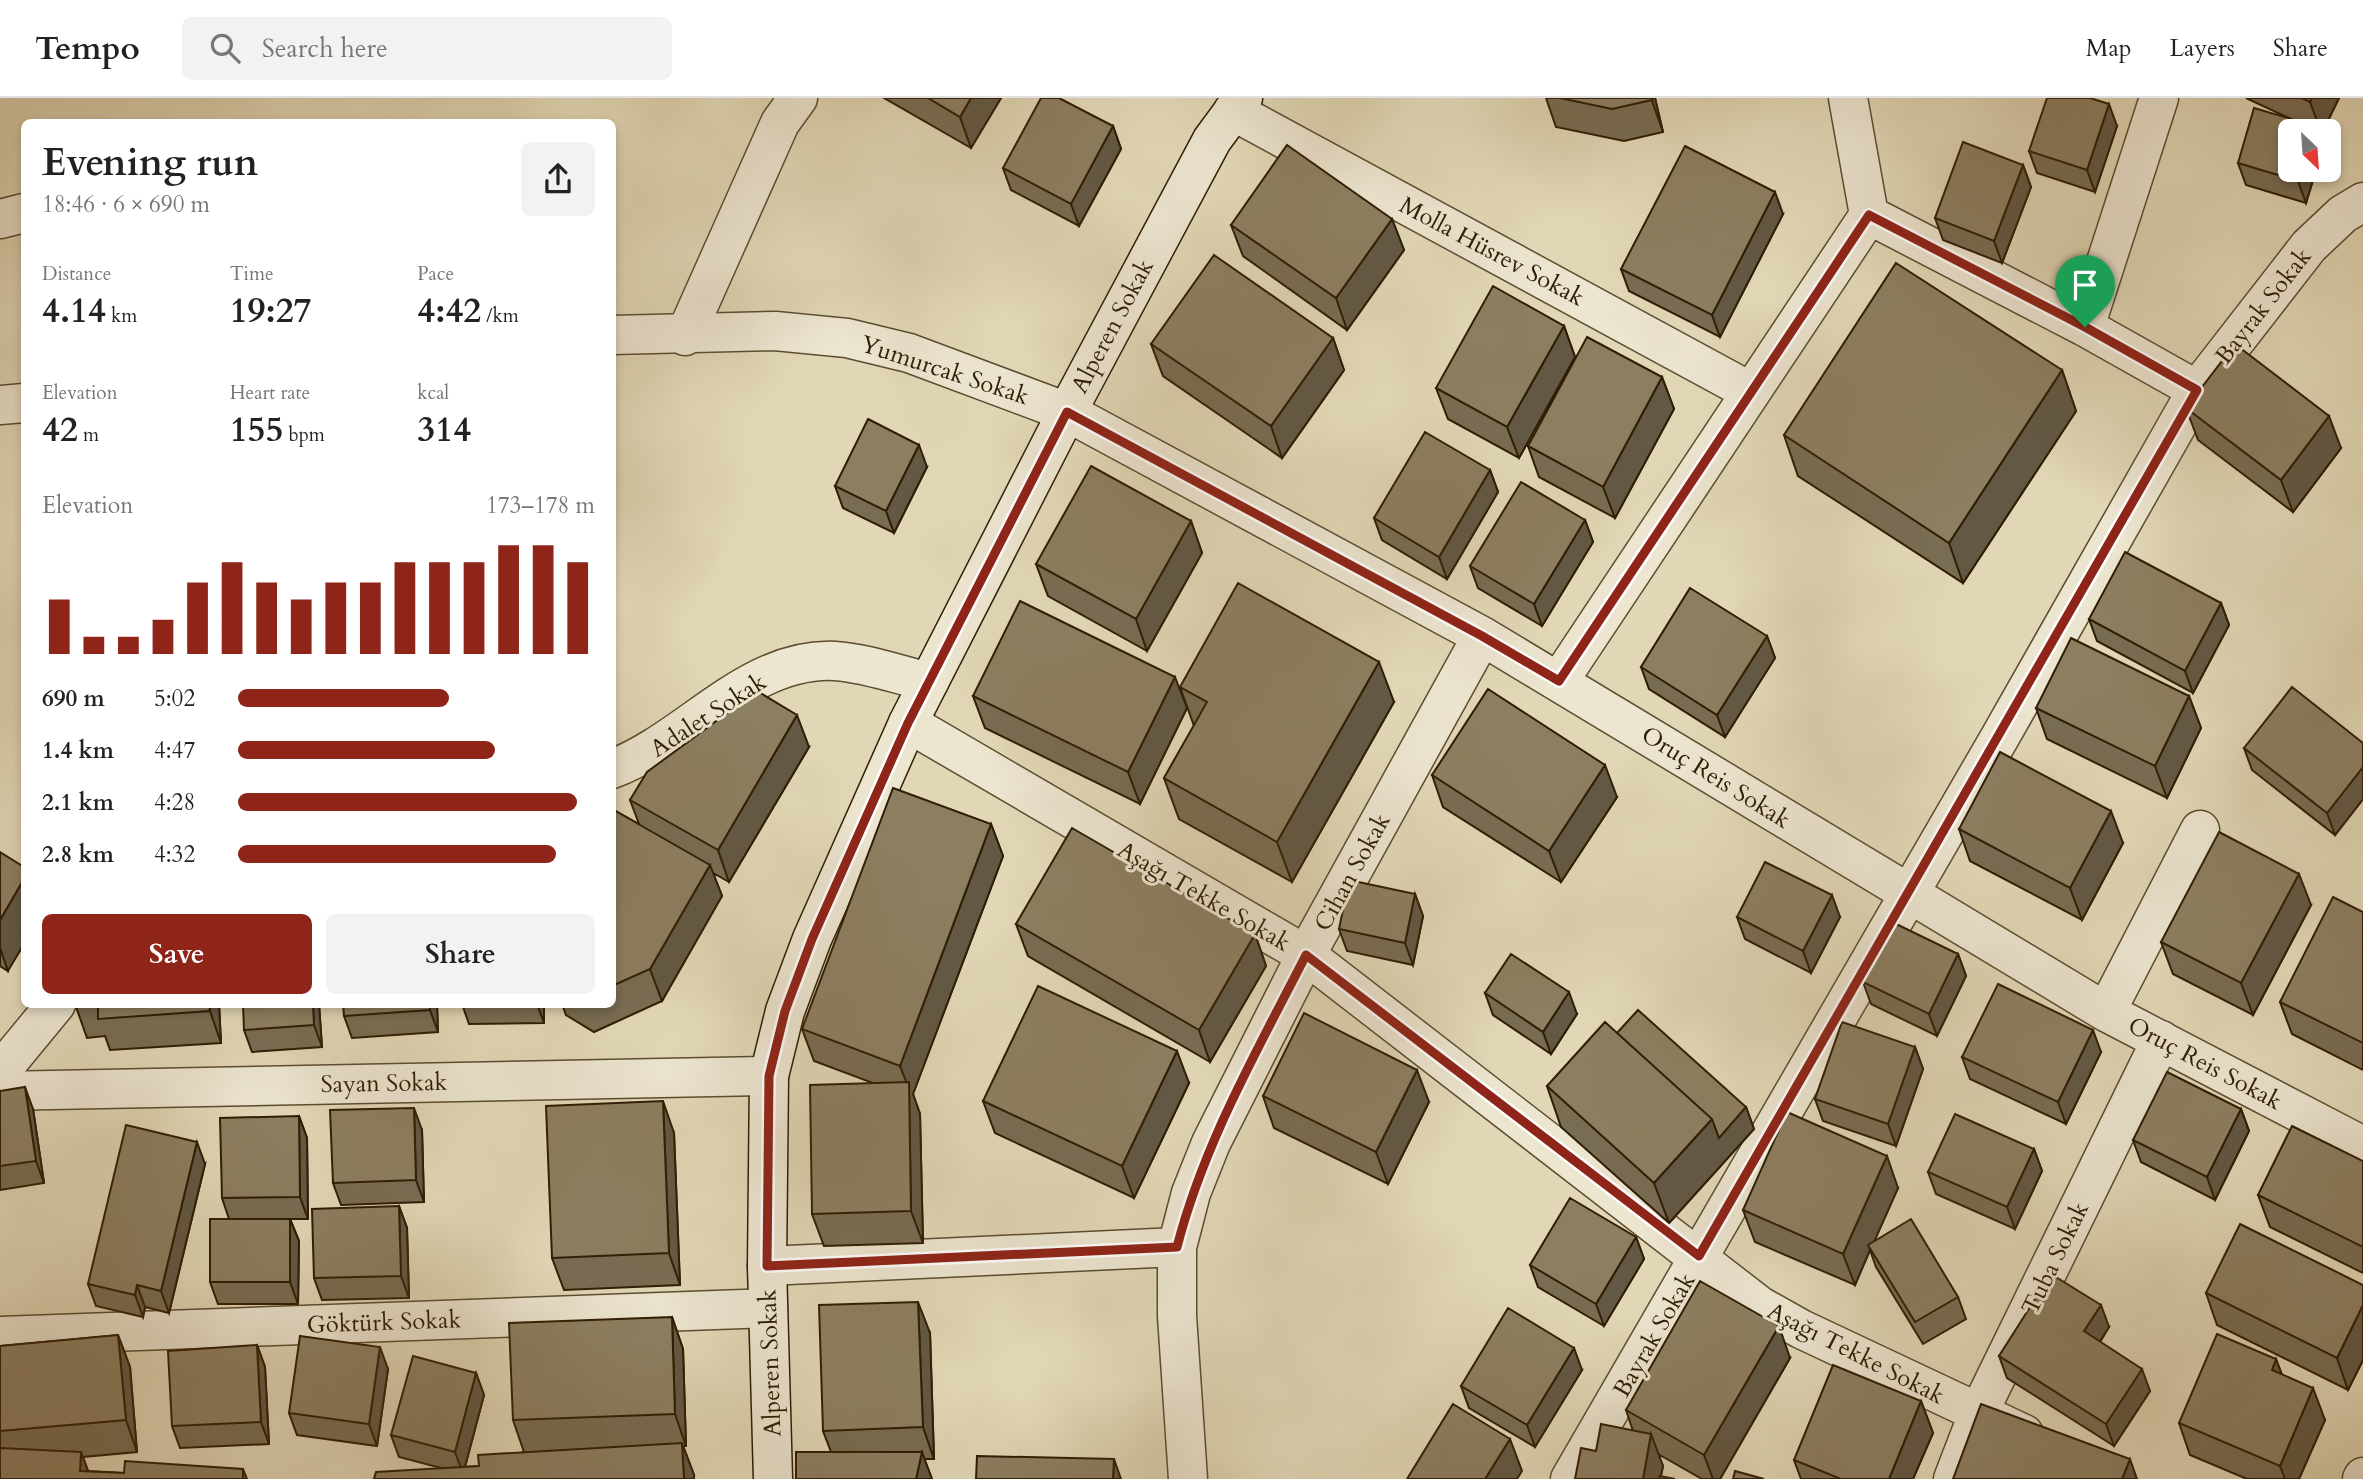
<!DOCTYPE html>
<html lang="en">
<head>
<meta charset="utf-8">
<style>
	body { margin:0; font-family:Cardo,serif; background:#f2f2f2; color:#222; height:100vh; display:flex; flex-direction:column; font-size:26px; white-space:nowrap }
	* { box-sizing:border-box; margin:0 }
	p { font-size:23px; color:#767676 }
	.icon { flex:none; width:38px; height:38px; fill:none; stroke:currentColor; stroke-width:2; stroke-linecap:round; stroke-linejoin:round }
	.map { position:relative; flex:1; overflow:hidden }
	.drawer { position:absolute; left:21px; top:21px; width:595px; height:889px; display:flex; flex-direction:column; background:#fff; border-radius:10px; box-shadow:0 4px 10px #0003 }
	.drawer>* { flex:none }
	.needle { width:46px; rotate:155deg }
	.tools { position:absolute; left:2278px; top:21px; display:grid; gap:14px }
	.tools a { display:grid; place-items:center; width:63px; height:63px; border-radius:10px; background:#fff; box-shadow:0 4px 10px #0003; font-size:35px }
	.pin { position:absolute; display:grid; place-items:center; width:60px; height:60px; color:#fff; margin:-72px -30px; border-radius:50% 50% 50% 0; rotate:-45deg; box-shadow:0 0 7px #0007 }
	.pin .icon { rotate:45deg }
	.round { display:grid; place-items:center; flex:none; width:74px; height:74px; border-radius:10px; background:#f2f2f2 }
	.summary { display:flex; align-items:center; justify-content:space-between; height:119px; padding:0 21px }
	h1 { font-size:38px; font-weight:700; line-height:52px }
	.figures { display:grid; grid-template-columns:repeat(3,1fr); gap:10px; height:119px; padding:7px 21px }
	.figures div { display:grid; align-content:center }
	.figures b { font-size:35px; font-weight:700 }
	.figures small { font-size:19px; font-weight:400 }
	.figures p { font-size:19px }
	.chart { height:196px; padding:14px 21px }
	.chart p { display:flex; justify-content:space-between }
	.chart svg { width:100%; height:126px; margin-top:7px; stroke:#8f2418; stroke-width:6 }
	.button { display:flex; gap:14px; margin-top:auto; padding:14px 21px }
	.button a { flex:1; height:80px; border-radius:10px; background:#8f2418; color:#fff; font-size:28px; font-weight:700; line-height:80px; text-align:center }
	.button a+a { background:#f2f2f2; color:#222 }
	ul { padding:0 21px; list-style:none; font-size:23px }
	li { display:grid; grid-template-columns:112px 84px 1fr; align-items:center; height:52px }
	li i { height:18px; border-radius:9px; background:#8f2418 }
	header { display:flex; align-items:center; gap:42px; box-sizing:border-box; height:98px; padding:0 35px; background:#fff; border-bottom:2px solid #e0e0e0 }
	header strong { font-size:33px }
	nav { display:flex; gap:38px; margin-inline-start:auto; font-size:24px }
	.search { width:490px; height:63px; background:#f2f2f2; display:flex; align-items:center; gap:18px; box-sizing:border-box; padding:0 24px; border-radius:10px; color:#767676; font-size:26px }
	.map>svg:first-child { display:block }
</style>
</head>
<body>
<header>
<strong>Tempo</strong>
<div class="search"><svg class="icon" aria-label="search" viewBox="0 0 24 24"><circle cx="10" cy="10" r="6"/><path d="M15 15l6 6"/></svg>Search here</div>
<nav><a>Map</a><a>Layers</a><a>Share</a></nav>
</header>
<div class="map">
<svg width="2363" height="1381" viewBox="0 0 2363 1381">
	<rect width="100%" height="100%" fill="#e1d7b6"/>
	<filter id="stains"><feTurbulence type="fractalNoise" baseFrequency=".00286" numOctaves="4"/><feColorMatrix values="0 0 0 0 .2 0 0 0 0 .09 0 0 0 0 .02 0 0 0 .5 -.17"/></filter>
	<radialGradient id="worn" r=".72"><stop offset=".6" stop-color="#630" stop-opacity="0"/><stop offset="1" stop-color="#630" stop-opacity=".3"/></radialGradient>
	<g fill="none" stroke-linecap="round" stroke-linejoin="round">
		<defs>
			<path id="street" d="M1848,0L1869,117L2085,229L2197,292
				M1233,13L1751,294
				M0,121L24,115
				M2085,229L2159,0
				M612,237L775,233L847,240L909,255L1067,314L1482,538L2106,914L2363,1048
				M685,238L780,25L798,0
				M0,307L24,305
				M1559,583L1869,117
				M908,625L1306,857L1760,1208L1801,1231L2024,1336
				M612,671C689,642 748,559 835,563C866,565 899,577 929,584
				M2106,914L2200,732
				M0,974L56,906
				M0,993L769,978
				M767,1168L1177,1149
				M0,1238L768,1210
				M1188,1381L1177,1218V1149L1191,1095L1211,1045L1306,857L1482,538
				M1570,1381L2000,639L2197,292L2309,148L2343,116L2363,104
				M1953,1381L1978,1316L2161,942
				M2362,1381L2363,1379"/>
			<path id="secondary" d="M773,1381L767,1168L769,978L785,913L812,841L908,625L1067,314L1212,42L1243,0"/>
		</defs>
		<use href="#street" stroke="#5c4c30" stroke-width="41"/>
		<use href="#secondary" stroke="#2f1d04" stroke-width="41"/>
		<use href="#street" stroke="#ece5d0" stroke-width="38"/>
		<use href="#secondary" stroke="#ece5d0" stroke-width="38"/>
	</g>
	<path fill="#786c53" stroke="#2f1d04" stroke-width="2" d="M884,0H1001L971,50Z
		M1546,0H1655L1663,34L1624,43L1556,29Z
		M2246,0H2339L2323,33H2291V72H2316L2306,105L2246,87L2238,65L2289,20Z
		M1113,28L1121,51L1079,128L1011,92L1003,70Z
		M2117,28L2095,94L2037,75L2029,53Z
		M2023,67L2031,89L2002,165L1943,142L1935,120Z
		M1783,116L1720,239L1629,193L1621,171Z
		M1392,121L1404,152L1347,232L1243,158L1231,127Z
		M1564,228L1575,259L1519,360L1448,321L1436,290Z
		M1333,240L1344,272L1282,360L1163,278L1151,246Z
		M2062,272L2076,313L1963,485L1798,378L1784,337Z
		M1662,279L1674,311L1615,420L1539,379L1528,348Z
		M2186,310L2341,350L2293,414L2198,342Z
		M927,369L894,435L843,410L835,388Z
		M1490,372L1498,394L1447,481L1382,442L1374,420Z
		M1585,422L1593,444L1542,528L1478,490L1470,468Z
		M1191,423L1202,455L1147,553L1048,498L1036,466Z
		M2221,505L2229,527L2193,595L2097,543L2089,521Z
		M1767,538L1775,560L1725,639L1649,591L1641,569Z
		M1180,589L1394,604L1292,784L1179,721L1164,680L1194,628Z
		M973,598L1187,610L1140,706L985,630Z
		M2189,598L2201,630L2167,700L2047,641L2036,610Z
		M2363,645V701L2335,737L2252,672L2244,650Z
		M809,649L729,784L713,775L722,798L662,903L594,934L566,917L562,906H612V711L639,726L630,702Z
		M1432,677L1617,699L1561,784L1443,709Z
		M991,726L1003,758L913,996L920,1016L923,1145L824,1148L812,1116L873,985L814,963L802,931Z
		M1959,731L2123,745L2082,822L1970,763Z
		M0,754L8,873L0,868Z
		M1415,796L1423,818L1413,867L1347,853L1339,831Z
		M2311,807L2253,917L2173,876L2161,844Z
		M2363,814V972L2292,936L2280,904Z
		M1737,819H1840L1811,875L1745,841Z
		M1016,826L1255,836L1266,868L1210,964L1028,858Z
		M1958,856L1966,878L1937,938L1871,906L1863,884Z
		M1485,895L1577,916L1551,956L1493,917Z
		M75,906H219L221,945L110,952L105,938L87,940Z
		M319,906L322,949L252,954L244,932Z
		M437,906L438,934L352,940L344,918Z
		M462,906H544V925L469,926Z
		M1617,935L1746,1009L1754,1031L1669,1125L1561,1029L1547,988Z
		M1915,949L1923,971L1896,1048L1823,1023L1815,1001Z
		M2101,954L2066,1026L1970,981L1962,959Z
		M1189,985L1134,1100L995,1035L983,1003Z
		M0,993L33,1011L44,1085L0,1092Z
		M1263,998L1429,1004L1388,1086L1274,1030Z
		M2241,1011L2249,1033L2215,1102L2141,1064L2133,1042Z
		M299,1018L307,1040L308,1121H277H290L299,1143L298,1206H218L210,1184L229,1121L222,1100Z
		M422,1032L424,1104L341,1107L333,1085Z
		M674,1035L680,1187L564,1192L552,1160Z
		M2034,1051L2042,1073L2015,1131L1936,1096L1928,1074Z
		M2363,1063V1175L2270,1129L2258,1097Z
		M205,1066L169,1215L145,1209L143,1219L96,1208L88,1186Z
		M1898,1090L1874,1143L1958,1199L1966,1221L1923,1246L1876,1169L1870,1152L1855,1187L1755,1144L1743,1112Z
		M399,1108L407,1130L409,1200L322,1202L314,1180Z
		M1636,1139L1644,1161L1604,1228L1538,1189L1530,1167Z
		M2363,1187V1262L2348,1292L2217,1227L2206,1195Z
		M672,1219L683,1251L686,1348H683L694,1377L441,1370L399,1359L391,1337L476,1275L484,1297L465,1369L479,1368L524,1354L513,1322Z
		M2109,1229L2100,1244L2150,1293L2114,1348L2007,1280L1999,1258Z
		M930,1235L934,1361H924L932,1381H796L831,1354L823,1333Z
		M118,1237L130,1269L137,1354L83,1359L88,1373L124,1375L243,1371L247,1381H0V1248Z
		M257,1247L265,1269L269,1346L180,1350L172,1328Z
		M1790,1260L1720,1381H1702L1658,1356L1663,1368L1661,1378L1575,1381L1596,1353L1633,1333L1626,1312Z
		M2276,1261L2282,1277L2325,1322L2299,1381H2247L2190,1357L2179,1325Z
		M388,1271L377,1348L297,1337L289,1315Z
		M1582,1272L1535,1349L1469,1310L1461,1288Z
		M1921,1303L1933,1335L1913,1381H1801L1794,1362Z"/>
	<path fill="#625844" stroke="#2f1d04" stroke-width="2" d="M971,0H1001L971,50L960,19Z
		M1651,0H1655L1663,34Z
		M2312,0H2339L2323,33H2321L2310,4Z
		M2109,6L2117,28L2095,94L2087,72Z
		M1113,28L1121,51L1079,128L1071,106Z
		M2023,67L2031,89L2002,165L1994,143Z
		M2302,72H2316L2306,105L2298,83Z
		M1775,94L1783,116L1720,239L1712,217Z
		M1392,121L1404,152L1347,232L1336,200Z
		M1564,228L1575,259L1519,360L1507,329Z
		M1333,240L1344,272L1282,360L1271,328Z
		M2062,272L2076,313L1963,485L1949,445Z
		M1662,279L1674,311L1615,420L1603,389Z
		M2329,318L2341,350L2293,414L2281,382Z
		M919,347L927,369L894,435L886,413Z
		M1490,372L1498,394L1447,481L1439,459Z
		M1585,422L1593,444L1542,528L1534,506Z
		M1191,423L1202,455L1147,553L1136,521Z
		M2221,505L2229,527L2193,595L2185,573Z
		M1767,538L1775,560L1725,639L1717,617Z
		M1379,564L1394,604L1292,784L1277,744Z
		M1175,579L1187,610L1140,706L1128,674Z
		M2189,598L2201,630L2167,700L2155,668Z
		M797,617L809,649L729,784L718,752Z
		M1605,667L1617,699L1561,784L1549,753Z
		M2363,669V701L2335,737L2327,715Z
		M2111,713L2123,745L2082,822L2070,790Z
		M991,726L1003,758L913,996L920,1016L923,1145L911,1113L909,991L900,968Z
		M710,767L722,798L662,903L650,871Z
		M2299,776L2311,807L2253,917L2241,885Z
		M24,781V846L8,873L0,850V822Z
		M1415,796L1423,818L1413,867L1405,845Z
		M1832,797L1840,819L1811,875L1803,853Z
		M1255,836L1266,868L1210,964L1199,932Z
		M1958,856L1966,878L1937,938L1929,916Z
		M1569,894L1577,916L1551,956L1543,934Z
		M209,906H219L221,945L210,913Z
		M313,906H319L322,949L314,927Z
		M430,906H437L438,934L430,912Z
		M537,906H544V925Z
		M2093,932L2101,954L2066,1026L2058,1004Z
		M1915,949L1923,971L1896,1048L1888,1026Z
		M1177,953L1189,985L1134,1100L1122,1068Z
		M1417,972L1429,1004L1388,1086L1376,1054Z
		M25,989L33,1011L44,1085L36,1063Z
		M663,1003L674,1035L680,1187L669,1155Z
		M1746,1009L1754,1031L1669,1125L1654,1085L1712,1021Z
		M414,1010L422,1032L424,1104L416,1082Z
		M2241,1011L2249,1033L2215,1102L2207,1079Z
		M299,1018L307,1040L308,1121L300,1099Z
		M197,1044L205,1066L169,1215L161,1193Z
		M2034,1051L2042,1073L2015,1131L2007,1109Z
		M1887,1058L1898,1090L1871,1151L1868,1147L1870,1152L1855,1187L1843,1156Z
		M399,1108L407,1130L409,1200L401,1178Z
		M290,1121L299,1143L298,1206L290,1184Z
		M1636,1139L1644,1161L1604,1228L1596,1206Z
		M137,1187L145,1209L143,1219L135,1197Z
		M918,1204L930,1235L934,1361L923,1329Z
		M2101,1207L2109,1229L2092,1256L2084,1233Z
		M2363,1207V1262L2348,1292L2337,1260Z
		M672,1219L683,1251L686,1348L675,1316Z
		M1779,1228L1790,1260L1720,1381H1713L1704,1357Z
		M118,1237L130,1269L137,1354L126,1322Z
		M257,1247L265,1269L269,1346L261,1324Z
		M380,1249L388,1271L377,1348L369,1326Z
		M1574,1250L1582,1272L1535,1349L1527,1327Z
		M2276,1261L2288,1293L2272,1272Z
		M2142,1271L2150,1293L2114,1348L2106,1326Z
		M476,1275L484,1297L463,1376L455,1354Z
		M2313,1290L2325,1322L2299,1381H2285L2280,1368Z
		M1921,1303L1933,1335L1913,1381H1889Z
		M1651,1336L1663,1368L1660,1381H1643Z
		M1510,1341L1522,1373L1517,1381H1485Z
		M682,1345L694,1377V1381H684Z
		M81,1354L91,1381L80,1373Z
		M922,1354L932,1381H916Z
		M1114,1361L1121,1381H1113Z
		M2130,1361L2137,1381H2122Z"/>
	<path fill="#8c7e61" stroke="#2f1d04" stroke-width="2" d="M928,0H971L960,19Z
		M1041,0H1059L1113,28L1071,106L1003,70Z
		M1560,0H1651L1652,2L1612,11Z
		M2047,0H2090L2109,6L2087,72L2029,53Z
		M2302,0H2312L2310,4Z
		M2254,10L2315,28L2313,33H2291V72H2302L2298,83L2238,65Z
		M1963,44L2023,67L1994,143L1935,120Z
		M1287,47L1392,121L1336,200L1231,127Z
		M1685,48L1775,94L1712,217L1621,171Z
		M1214,157L1333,240L1271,328L1151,246Z
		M1896,165L2062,272L1949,445L1784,337Z
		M1493,188L1564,228L1507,329L1436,290Z
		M1587,239L1662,279L1603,389L1528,348Z
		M2235,246L2329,318L2281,382L2186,310Z
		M868,321L919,347L886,413L835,388Z
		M1425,334L1490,372L1439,459L1374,420Z
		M1091,368L1191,423L1136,521L1036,466Z
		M1521,384L1585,422L1534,506L1470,468Z
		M2125,454L2221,505L2185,573L2089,521Z
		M1238,485L1379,564L1277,744L1164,680L1207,604L1180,589Z
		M1690,490L1767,538L1717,617L1641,569Z
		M1020,503L1175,579L1128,674L973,598Z
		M2071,540L2189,598L2155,668L2036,610Z
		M2292,589L2363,645V669L2327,715L2244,650Z
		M1488,591L1605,667L1549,753L1432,677Z
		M757,593L797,617L718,752L630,702L647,674Z
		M2000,654L2111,713L2070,790L1959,731Z
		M893,690L991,726L900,968L802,931Z
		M612,711L710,767L650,871L612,888Z
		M1072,730L1255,836L1199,932L1016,826Z
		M2219,734L2299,776L2241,885L2161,844Z
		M0,754L24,769V781L0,822Z
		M1765,764L1832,797L1803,853L1737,819Z
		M1349,782L1415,796L1405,845L1339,831Z
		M2333,799L2363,814V945L2280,904Z
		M1892,824L1958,856L1929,916L1863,884Z
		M1511,856L1569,894L1543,934L1485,895Z
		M1998,886L2093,932L2058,1004L1962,959Z
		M1038,888L1177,953L1122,1068L983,1003Z
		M98,906H209L210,913L98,921Z
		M243,906H313L314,927L244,932Z
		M343,906H430V912L344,918Z
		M1638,912L1746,1009L1719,1040L1712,1021L1617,935Z
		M1304,915L1417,972L1376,1054L1263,998Z
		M1605,924L1712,1021L1654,1085L1547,988Z
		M1842,924L1915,949L1888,1026L1815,1001Z
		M2167,974L2241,1011L2207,1079L2133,1042Z
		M909,984L911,1113L812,1116L810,987Z
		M25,989L36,1063L0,1068V993Z
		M663,1003L669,1155L552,1160L546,1008Z
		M414,1010L416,1082L333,1085L330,1012Z
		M1787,1014L1887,1058L1843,1156L1743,1112Z
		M1955,1016L2034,1051L2007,1109L1928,1074Z
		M299,1018L300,1099L222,1100L220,1020Z
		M126,1027L197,1044L161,1193L137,1187L135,1197L88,1186Z
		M2292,1028L2363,1063V1149L2258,1097Z
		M1570,1100L1636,1139L1596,1206L1530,1167Z
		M399,1108L401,1178L314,1180L312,1111Z
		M210,1121H290V1184H210Z
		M1911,1121L1958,1199L1915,1224L1868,1147Z
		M2240,1126L2363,1187V1207L2337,1260L2206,1195Z
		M2051,1176L2101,1207L2084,1233L2142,1271L2106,1326L1999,1258Z
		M1700,1183L1779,1228L1704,1357L1626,1312Z
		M918,1204L923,1329L823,1333L819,1207Z
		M1508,1210L1574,1250L1527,1327L1461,1288Z
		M672,1219L675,1316L513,1322L509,1225Z
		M2217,1236L2276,1261L2272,1272L2313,1290L2280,1368L2179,1325Z
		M118,1237L126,1322L0,1333V1248Z
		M300,1238L380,1249L369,1326L289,1315Z
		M257,1247L261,1324L172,1328L168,1253Z
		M413,1258L476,1275L455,1354L391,1337Z
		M1833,1267L1921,1303L1889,1381H1841L1794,1362Z
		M1453,1306L1510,1341L1485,1381H1407Z
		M1981,1306L2130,1361L2122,1381H1953Z
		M1601,1326L1651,1336L1643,1381H1575L1581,1350L1596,1353Z
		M682,1345L684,1381H374L376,1374L479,1368L478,1357Z
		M0,1350L81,1354L80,1373L124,1375L125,1363L243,1371V1381H0Z
		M796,1354H922L916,1381H796Z
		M977,1358L1114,1361L1113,1381H976Z
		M1735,1373L1764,1381H1733Z
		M1660,1378L1675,1381H1659Z"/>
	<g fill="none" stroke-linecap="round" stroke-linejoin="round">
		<defs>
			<path id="route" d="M1869,117L2085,229L2197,292L1699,1158L1306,857C1257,953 1204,1045 1177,1149L767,1168L769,978L785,913L812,841L908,625L1067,314L1482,538L1559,583Z"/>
		</defs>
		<use href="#route" stroke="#fff" stroke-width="14"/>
		<use href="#route" stroke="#8f2418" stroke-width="9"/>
	</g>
	<g text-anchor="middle" stroke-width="6" stroke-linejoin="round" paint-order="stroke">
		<g font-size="24" fill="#2f1d04" stroke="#ece5d0">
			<text transform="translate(1492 153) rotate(28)" y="8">Molla Hüsrev Sokak</text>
			<text transform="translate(2263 208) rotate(-52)" y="8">Bayrak Sokak</text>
			<text transform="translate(1112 228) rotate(-62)" y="8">Alperen Sokak</text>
			<text transform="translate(945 272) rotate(18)" y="8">Yumurcak Sokak</text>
			<text transform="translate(708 617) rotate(-33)" y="8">Adalet Sokak</text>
			<text transform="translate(1716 679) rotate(32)" y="8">Oruç Reis Sokak</text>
			<text transform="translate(1352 774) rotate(-61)" y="8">Cihan Sokak</text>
			<text transform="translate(1204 798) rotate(30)" y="8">Aşağı Tekke Sokak</text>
			<text transform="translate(2205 965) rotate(28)" y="8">Oruç Reis Sokak</text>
			<text transform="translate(384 985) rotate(-1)" y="8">Sayan Sokak</text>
			<text transform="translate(2055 1160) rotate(-64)" y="8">Tuba Sokak</text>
			<text transform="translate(384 1224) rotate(-2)" y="8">Göktürk Sokak</text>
			<text transform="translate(1654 1237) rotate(-60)" y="8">Bayrak Sokak</text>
			<text transform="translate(1856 1255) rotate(27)" y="8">Aşağı Tekke Sokak</text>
			<text transform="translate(770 1265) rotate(-92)" y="8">Alperen Sokak</text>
		</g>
	</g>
	<rect width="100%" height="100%" filter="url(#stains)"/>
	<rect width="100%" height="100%" fill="url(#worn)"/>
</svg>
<div class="tools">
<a><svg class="needle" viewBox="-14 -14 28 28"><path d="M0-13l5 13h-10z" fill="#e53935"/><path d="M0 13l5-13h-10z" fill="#767676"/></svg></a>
</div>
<div class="pin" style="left:2085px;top:229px;background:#1e9e55"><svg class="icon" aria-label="arrive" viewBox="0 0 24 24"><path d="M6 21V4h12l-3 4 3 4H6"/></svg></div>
<section class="drawer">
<div class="summary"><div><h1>Evening run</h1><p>18:46 · 6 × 690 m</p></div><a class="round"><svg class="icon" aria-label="share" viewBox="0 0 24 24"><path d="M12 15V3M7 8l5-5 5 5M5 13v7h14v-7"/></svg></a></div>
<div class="figures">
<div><p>Distance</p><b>4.14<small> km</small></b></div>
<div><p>Time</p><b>19:27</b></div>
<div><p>Pace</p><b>4:42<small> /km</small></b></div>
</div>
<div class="figures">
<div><p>Elevation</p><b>42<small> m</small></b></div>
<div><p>Heart rate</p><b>155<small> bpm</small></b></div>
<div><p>kcal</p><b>314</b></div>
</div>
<div class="chart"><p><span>Elevation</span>173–178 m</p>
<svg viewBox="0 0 160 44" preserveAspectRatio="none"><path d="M5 44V25M15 44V38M25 44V38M35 44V32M45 44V19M55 44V12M65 44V19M75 44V25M85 44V19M95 44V19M105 44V12M115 44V12M125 44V12M135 44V6M145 44V6M155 44V12"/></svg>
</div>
<ul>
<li><b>690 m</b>5:02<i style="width:59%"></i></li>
<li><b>1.4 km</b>4:47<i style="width:72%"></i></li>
<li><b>2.1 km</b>4:28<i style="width:95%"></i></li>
<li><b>2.8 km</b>4:32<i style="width:89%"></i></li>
</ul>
<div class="button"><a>Save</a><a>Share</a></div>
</section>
</div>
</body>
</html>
